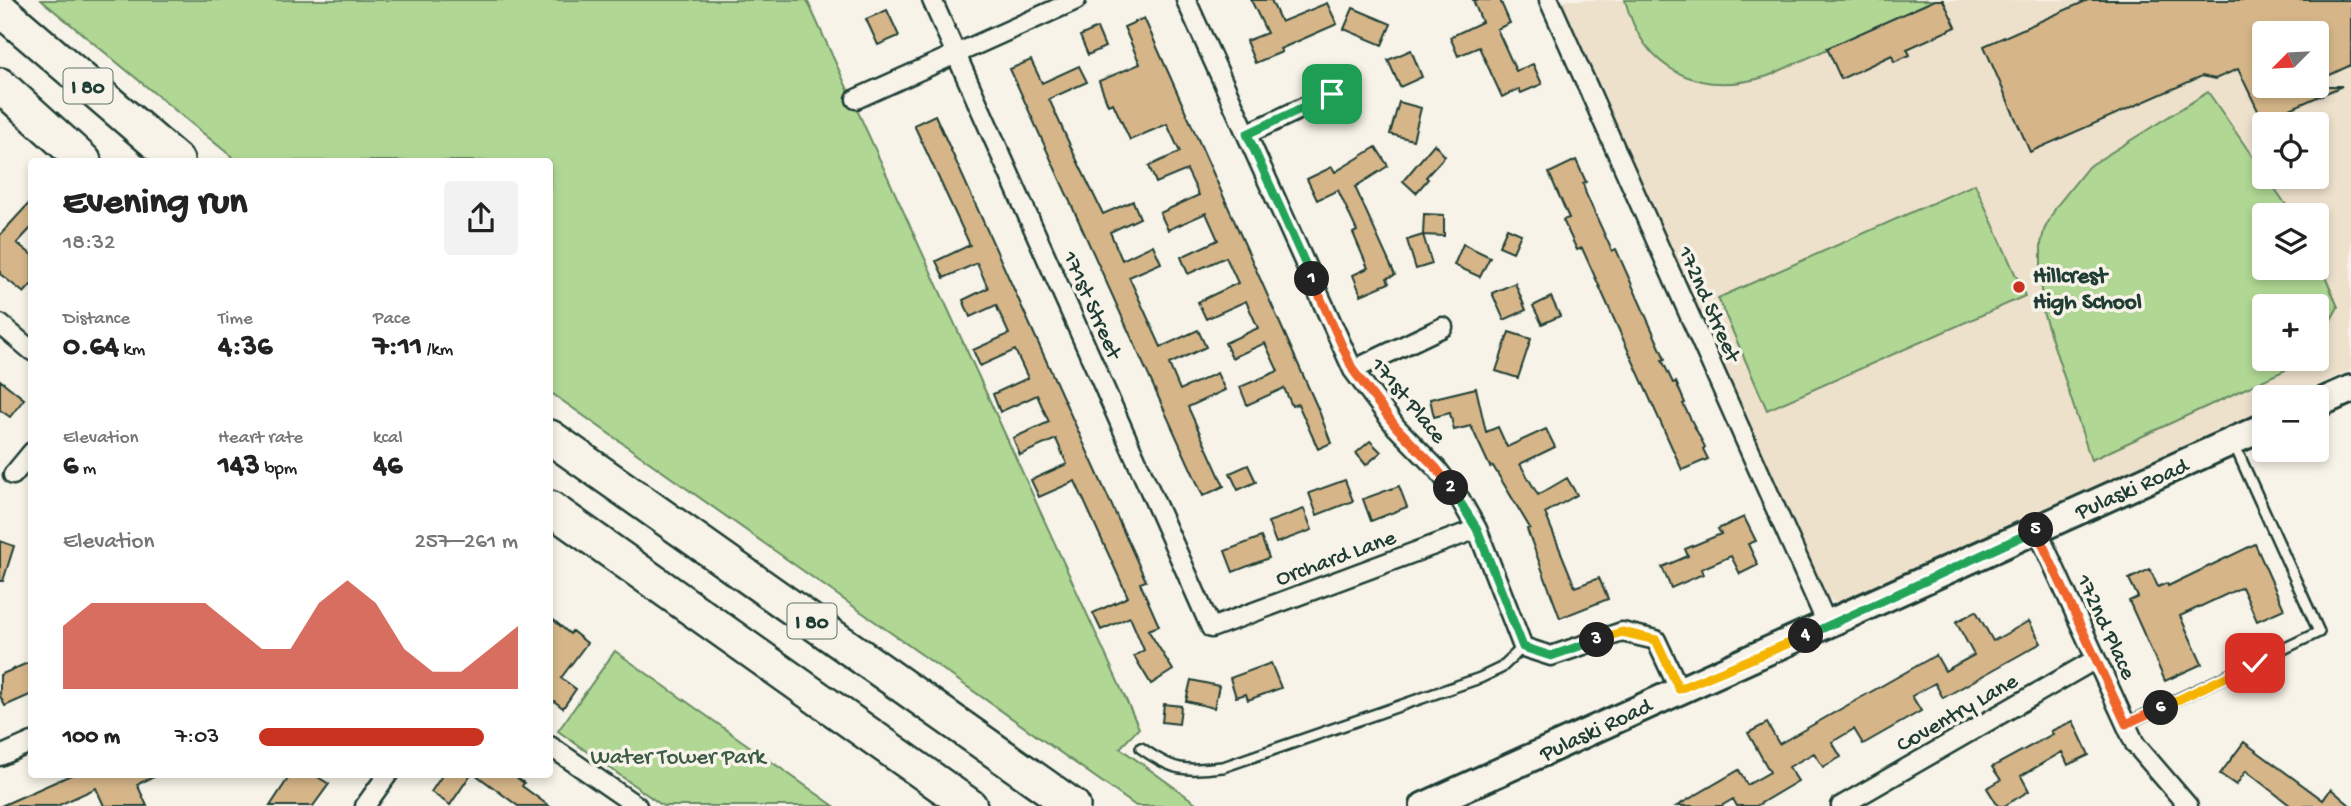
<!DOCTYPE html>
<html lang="en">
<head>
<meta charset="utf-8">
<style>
	body { margin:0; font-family:"Gochi Hand",sans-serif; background:#f2f2f2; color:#222; height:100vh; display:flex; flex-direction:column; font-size:26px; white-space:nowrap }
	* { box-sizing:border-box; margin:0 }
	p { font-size:23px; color:#767676 }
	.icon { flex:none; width:38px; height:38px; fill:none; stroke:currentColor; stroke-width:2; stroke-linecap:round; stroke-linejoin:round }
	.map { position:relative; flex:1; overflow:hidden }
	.side { position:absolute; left:28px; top:158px; width:525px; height:620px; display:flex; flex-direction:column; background:#fff; border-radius:7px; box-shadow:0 4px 10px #0003 }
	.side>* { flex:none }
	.needle { width:46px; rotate:246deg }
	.fabs { position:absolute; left:2252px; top:21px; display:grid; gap:14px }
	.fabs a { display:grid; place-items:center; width:77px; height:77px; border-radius:7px; background:#fff; box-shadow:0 4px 10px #0003; font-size:35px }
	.pin { position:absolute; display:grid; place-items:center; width:60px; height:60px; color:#fff; margin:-30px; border-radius:14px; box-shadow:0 4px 10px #0006 }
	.km { position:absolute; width:35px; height:35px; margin:-18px; border-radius:50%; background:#222; color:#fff; font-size:19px; line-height:35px; text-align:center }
	.round { display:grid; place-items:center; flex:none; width:74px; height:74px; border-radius:7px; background:#f2f2f2 }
	.summary { display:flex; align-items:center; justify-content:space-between; height:119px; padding:0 35px }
	h1 { font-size:38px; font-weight:700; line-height:52px }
	.metrics { display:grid; grid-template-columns:repeat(3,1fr); gap:10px; height:119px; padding:7px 35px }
	.metrics div { display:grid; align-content:center }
	.metrics b { font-size:30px; font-weight:700 }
	.metrics small { font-size:19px; font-weight:400 }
	.metrics p { font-size:19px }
	.chart { height:196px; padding:14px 35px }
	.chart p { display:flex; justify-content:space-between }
	.chart svg { width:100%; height:126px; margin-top:7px; fill:#c8321e; opacity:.7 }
	ul { padding:0 35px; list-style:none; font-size:23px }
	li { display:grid; grid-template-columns:112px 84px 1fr; align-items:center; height:52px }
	li i { height:18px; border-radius:9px; background:#c8321e }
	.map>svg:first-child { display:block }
</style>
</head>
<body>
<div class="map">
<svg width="2351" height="806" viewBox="0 0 2351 806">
	<rect width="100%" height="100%" fill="#f7f3e8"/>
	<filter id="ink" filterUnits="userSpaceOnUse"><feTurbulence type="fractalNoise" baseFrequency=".0143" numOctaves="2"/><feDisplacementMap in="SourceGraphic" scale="14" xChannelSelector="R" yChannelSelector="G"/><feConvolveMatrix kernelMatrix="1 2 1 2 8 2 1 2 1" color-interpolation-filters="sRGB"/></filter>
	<g filter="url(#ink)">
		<path fill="#ede1cc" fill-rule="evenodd" d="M1561,0H2351V370L2292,397H2264V410L1850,602L1838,603L1826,598ZM2264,33H2317V86H2264ZM2264,124H2317V177H2264ZM2264,215H2317V268H2264ZM2264,306H2317V359H2264Z"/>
		<path fill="#b0d894" stroke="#688a64" stroke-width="2" d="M41,0H807L1139,728L1120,748L1200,806H1136L550,392V161H237Z
			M1625,0H1935L1768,76C1700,97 1644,72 1625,0Z
			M2208,92L2293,215H2264V268H2317V258L2338,307L2317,345V306H2264V359H2309L2091,460L2041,306V244L2044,230L2056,207L2088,167Z
			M1975,184L2025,296L1767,410L1718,298Z
			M615,651L834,806H663L558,731Z"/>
		<path fill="#d6b689" stroke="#1f3d34" stroke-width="2" d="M1251,0H1271L1281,22L1327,3L1337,24L1280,49L1282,52L1255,63L1246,41L1267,33Z
			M1473,0H1500L1510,23L1497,29L1516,71L1533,64L1542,84L1521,93L1519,89L1502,97L1479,47L1458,56L1450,37L1482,22Z
			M1935,0H1943L1956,27L1907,49L1910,55L1894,62L1892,55L1841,79L1827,48Z
			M2088,0H2351V65L2317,81V33H2264V86H2342L2263,121L2238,69L2215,79L2202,76L2030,152L1984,46Z
			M1353,8L1391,24L1382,45L1344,29Z
			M887,10L899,36L878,45L866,19Z
			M1144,18L1319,411L1331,443L1318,449L1298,404L1292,406L1284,388L1247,405L1240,387L1278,371L1265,343L1232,358L1225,343L1258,328L1246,301L1206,319L1198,302L1238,283L1226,257L1188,274L1181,257L1218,240L1206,213L1168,230L1160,213L1199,195L1187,170L1156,183L1149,166L1180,152L1167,124L1130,140L1113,103L1108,105L1099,81L1140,64L1124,27Z
			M1097,28L1105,47L1088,55L1080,36Z
			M1411,50L1422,77L1400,87L1388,60Z
			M1031,60L1042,83L1079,66L1087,82L1049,99L1073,152L1103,214L1133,201L1140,218L1110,232L1122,260L1153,245L1161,263L1129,277L1161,347L1198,330L1206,347L1169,364L1180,390L1217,373L1225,390L1188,407L1224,486L1203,496L1010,69Z
			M1399,102L1421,108L1413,140L1390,134Z
			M935,115L1146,581L1140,583L1159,626L1148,630L1173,670L1151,684L1134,656L1144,650L1130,617L1101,630L1093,613L1128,597L1075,481L1039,497L1031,480L1067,464L1056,439L1020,455L1013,438L1049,422L1037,395L1000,412L993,394L1028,378L1015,350L980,366L973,350L1009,334L996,305L970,317L963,300L988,288L977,263L944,278L936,261L970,245L914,125Z
			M1434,144L1445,156L1426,177L1428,179L1416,193L1403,181Z
			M1376,147L1388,166L1355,187L1395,275L1387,278L1389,283L1361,295L1353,275L1368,268L1353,233L1357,231L1338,190L1317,200L1307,179L1332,167L1335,172Z
			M1576,160L1586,182L1583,183L1586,194L1612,251L1616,249L1665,359L1662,360L1673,383L1676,382L1685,403L1683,404L1705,447L1703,449L1708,459L1682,470L1582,248L1577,250L1563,220L1569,218L1549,173Z
			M32,200V227L17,243L32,255V284L24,293L0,274V235Z
			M1424,214L1444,215V236L1423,235Z
			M1507,228L1521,234L1513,252L1499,246Z
			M1423,235L1432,264L1416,269L1407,240Z
			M1463,244L1490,257L1480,277L1454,265Z
			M1515,283L1526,310L1504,320L1492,293Z
			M1551,297L1560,316L1542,324L1533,306Z
			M1509,332L1531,339L1518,378L1496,371Z
			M0,380L24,399L10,417L0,410Z
			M1476,388L1486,432L1498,427L1507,447L1546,429L1555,447L1520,464L1538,495L1567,478L1577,495L1545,513L1575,587L1599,578L1608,599L1560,618L1527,529L1530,528L1493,466L1490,467L1471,426L1454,430L1450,413L1434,417L1430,399Z
			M1370,441L1381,452L1366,465L1356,453Z
			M1248,465L1256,482L1238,490L1230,473Z
			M1345,480L1353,501L1317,515L1309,493Z
			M1399,486L1407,507L1371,521L1363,499Z
			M1304,509L1312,530L1276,543L1268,522Z
			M1744,517L1756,541L1748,544L1758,565L1740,574L1731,556L1701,569L1703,574L1671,588L1662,567L1688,556L1685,549L1721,534L1718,529Z
			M1261,537L1269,558L1233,572L1225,551Z
			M0,541L14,546L3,581H0Z
			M2255,544L2284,609L2257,621L2242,587L2180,616L2202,664L2165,681L2129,601L2138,597L2129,579L2150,569L2158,587L2167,583L2168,586Z
			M1976,611L1993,641L2029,621L2041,643L1943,698L1935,683L1912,696L1921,711L1863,744L1854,729L1832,742L1841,757L1823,767L1814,753L1789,767L1798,781L1756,806H1737L1733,799L1721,806H1677L1739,770L1747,785L1770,772L1748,733L1767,723L1779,744L1936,655L1945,671L1974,655L1956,622Z
			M550,617L570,634L572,631L587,643L561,678L576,689L563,708L550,698Z
			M32,661V694L5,706L0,696V675Z
			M1271,663L1281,688L1248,700L1246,694L1236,697L1230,678Z
			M1191,680L1219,686L1214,708L1186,701Z
			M1164,704L1181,706L1179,724L1162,722Z
			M2073,721L2089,755L2068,765L2062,752L2021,776L2029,791L2004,806H1998L1987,788L2001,780L1992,767L2053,734L2051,731Z
			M2244,742L2323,800L2331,789L2351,806H2291L2246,771L2236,785L2220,774Z
			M73,774H161L137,784L147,806H104L96,788L57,806H1Z
			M291,774H313L329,784L313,806H270Z
			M443,774H471L450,805L431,792Z
			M475,774H512L524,783L522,786L549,806H518Z"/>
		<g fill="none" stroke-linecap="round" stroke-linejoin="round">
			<defs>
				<path id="service" d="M2126,724L2319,632L2234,444
					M1141,748C1175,772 1183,771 1223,767L1480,678L1501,668L1523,647"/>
				<path id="minor" d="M932,0L1211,628L1477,529
					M1186,0L1353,370L1396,427L1437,469L1460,499L1477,529L1523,647L1551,656L1622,632L1656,640L1679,689
					M1549,0L1828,626
					M856,99L1076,0
					M1247,134L1332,94
					M0,324L32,351
					M1353,370L1443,327
					M13,475L32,452
					M2037,530L2135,744L2188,806
					M550,746L637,806
					M0,756L32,742
					M365,806L388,774
					M1841,806L2096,659"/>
				<path id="secondary" d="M2317,404L2351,389
					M1424,806L2264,427"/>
				<path id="motorway" d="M0,9L177,161
					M0,85L84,161
					M550,437L1073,806
					M550,508L970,806"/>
			</defs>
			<use href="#service" stroke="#1f3d34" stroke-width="14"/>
			<use href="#minor" stroke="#1f3d34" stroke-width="23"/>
			<use href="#secondary" stroke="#1f3d34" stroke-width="32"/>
			<use href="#motorway" stroke="#1f3d34" stroke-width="38"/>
			<use href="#service" stroke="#f7f3e8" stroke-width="9"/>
			<use href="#minor" stroke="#f7f3e8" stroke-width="18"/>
			<use href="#secondary" stroke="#f7f3e8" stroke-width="26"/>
			<use href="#motorway" stroke="#f7f3e8" stroke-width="33"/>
		</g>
	</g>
	<g fill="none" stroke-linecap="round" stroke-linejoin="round" filter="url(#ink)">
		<defs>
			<path id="split-1" d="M1312,279L1247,134L1332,94"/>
			<path id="split-2" d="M1312,279L1353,370L1396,427L1437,469L1451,488"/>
			<path id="split-3" d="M1451,488L1477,529L1523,647L1551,656L1597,640"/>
			<path id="split-4" d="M1597,640L1622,632L1656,640L1679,689L1806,636"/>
			<path id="split-5" d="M1806,636L2036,530"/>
			<path id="split-6" d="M2036,530L2126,724L2161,708"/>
			<path id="split-7" d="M2161,708L2255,663"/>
		</defs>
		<use href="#split-1" stroke="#fff" stroke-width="14"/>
		<use href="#split-2" stroke="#fff" stroke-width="14"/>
		<use href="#split-3" stroke="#fff" stroke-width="14"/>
		<use href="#split-4" stroke="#fff" stroke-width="14"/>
		<use href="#split-5" stroke="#fff" stroke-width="14"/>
		<use href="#split-6" stroke="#fff" stroke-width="14"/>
		<use href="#split-7" stroke="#fff" stroke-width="14"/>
		<use href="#split-1" stroke="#22a559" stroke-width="9"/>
		<use href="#split-2" stroke="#f0652b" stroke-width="9"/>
		<use href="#split-3" stroke="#22a559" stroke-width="9"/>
		<use href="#split-4" stroke="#f5b400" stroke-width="9"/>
		<use href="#split-5" stroke="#22a559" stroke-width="9"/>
		<use href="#split-6" stroke="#f0652b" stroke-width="9"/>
		<use href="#split-7" stroke="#f5b400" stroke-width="9"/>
	</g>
	<circle fill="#c8321e" stroke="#f7f3e8" stroke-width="2.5" cx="2019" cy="287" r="7"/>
	<g text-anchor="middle" stroke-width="7" stroke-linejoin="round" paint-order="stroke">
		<g fill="#f7f3e8" stroke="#60746a" stroke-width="2">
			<rect x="63.5" y="68.5" width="49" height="35" rx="5"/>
			<rect x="787.5" y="603.5" width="49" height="35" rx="5"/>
		</g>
		<g font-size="21" font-weight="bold" fill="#1f3d34">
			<text x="88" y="93">I 80</text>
			<text x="812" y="628">I 80</text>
		</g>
		<g font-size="23" font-weight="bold" fill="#1f3d34" stroke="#f7f3e8" text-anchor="start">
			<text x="2033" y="282">Hillcrest<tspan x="2033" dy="26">High School</tspan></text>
		</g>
		<g font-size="23" fill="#1f3d34" stroke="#f7f3e8">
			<text transform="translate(1711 303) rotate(66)" y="8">172nd Street</text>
			<text transform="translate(1094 304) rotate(66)" y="8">171st Street</text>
			<text transform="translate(1410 399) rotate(50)" y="8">171st Place</text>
			<text transform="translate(2131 487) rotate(-24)" y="8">Pulaski Road</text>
			<text transform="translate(1335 556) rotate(-20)" y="8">Orchard Lane</text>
			<text transform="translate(2108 626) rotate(65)" y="8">172nd Place</text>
			<text transform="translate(1956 711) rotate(-30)" y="8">Coventry Lane</text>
			<text transform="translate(1595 728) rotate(-25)" y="8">Pulaski Road</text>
		</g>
		<g font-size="23" fill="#3c5c47" stroke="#f7f3e8">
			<text x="678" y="763">Water Tower Park</text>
		</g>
	</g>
</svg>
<div class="fabs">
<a><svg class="needle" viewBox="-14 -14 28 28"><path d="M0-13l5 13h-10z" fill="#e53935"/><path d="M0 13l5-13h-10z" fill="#767676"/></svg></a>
<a><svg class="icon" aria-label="locate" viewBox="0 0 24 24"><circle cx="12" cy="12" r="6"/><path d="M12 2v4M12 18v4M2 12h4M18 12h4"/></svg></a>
<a><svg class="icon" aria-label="layers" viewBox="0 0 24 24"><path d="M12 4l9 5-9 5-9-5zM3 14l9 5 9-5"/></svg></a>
<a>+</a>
<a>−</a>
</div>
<div class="pin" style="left:1332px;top:94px;background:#1e9e55"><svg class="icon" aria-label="arrive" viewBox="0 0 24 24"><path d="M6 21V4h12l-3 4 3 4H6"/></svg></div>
<div class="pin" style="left:2255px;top:663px;background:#d93025"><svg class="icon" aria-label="check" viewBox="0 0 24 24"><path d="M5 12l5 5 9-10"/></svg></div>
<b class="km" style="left:1312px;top:279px">1</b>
<b class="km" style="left:1451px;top:488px">2</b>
<b class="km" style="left:1597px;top:640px">3</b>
<b class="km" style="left:1806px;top:636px">4</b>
<b class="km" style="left:2036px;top:530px">5</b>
<b class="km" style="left:2161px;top:708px">6</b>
<section class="side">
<div class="summary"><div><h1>Evening run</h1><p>18:32</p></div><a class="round"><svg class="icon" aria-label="share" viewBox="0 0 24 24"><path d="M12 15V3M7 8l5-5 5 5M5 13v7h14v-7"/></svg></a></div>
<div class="metrics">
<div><p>Distance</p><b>0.64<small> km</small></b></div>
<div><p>Time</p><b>4:36</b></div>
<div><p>Pace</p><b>7:11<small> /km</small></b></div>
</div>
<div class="metrics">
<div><p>Elevation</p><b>6<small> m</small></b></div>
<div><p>Heart rate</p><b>143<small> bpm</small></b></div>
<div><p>kcal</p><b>46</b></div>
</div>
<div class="chart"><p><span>Elevation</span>257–261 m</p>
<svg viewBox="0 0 160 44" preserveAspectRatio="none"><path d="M0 44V22L10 14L20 14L30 14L40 14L50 14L60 22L70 30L80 30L90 14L100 6L110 14L120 30L130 38L140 38L150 30L160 22V44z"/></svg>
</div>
<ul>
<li><b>100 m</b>7:03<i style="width:87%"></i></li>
</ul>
</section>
</div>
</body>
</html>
